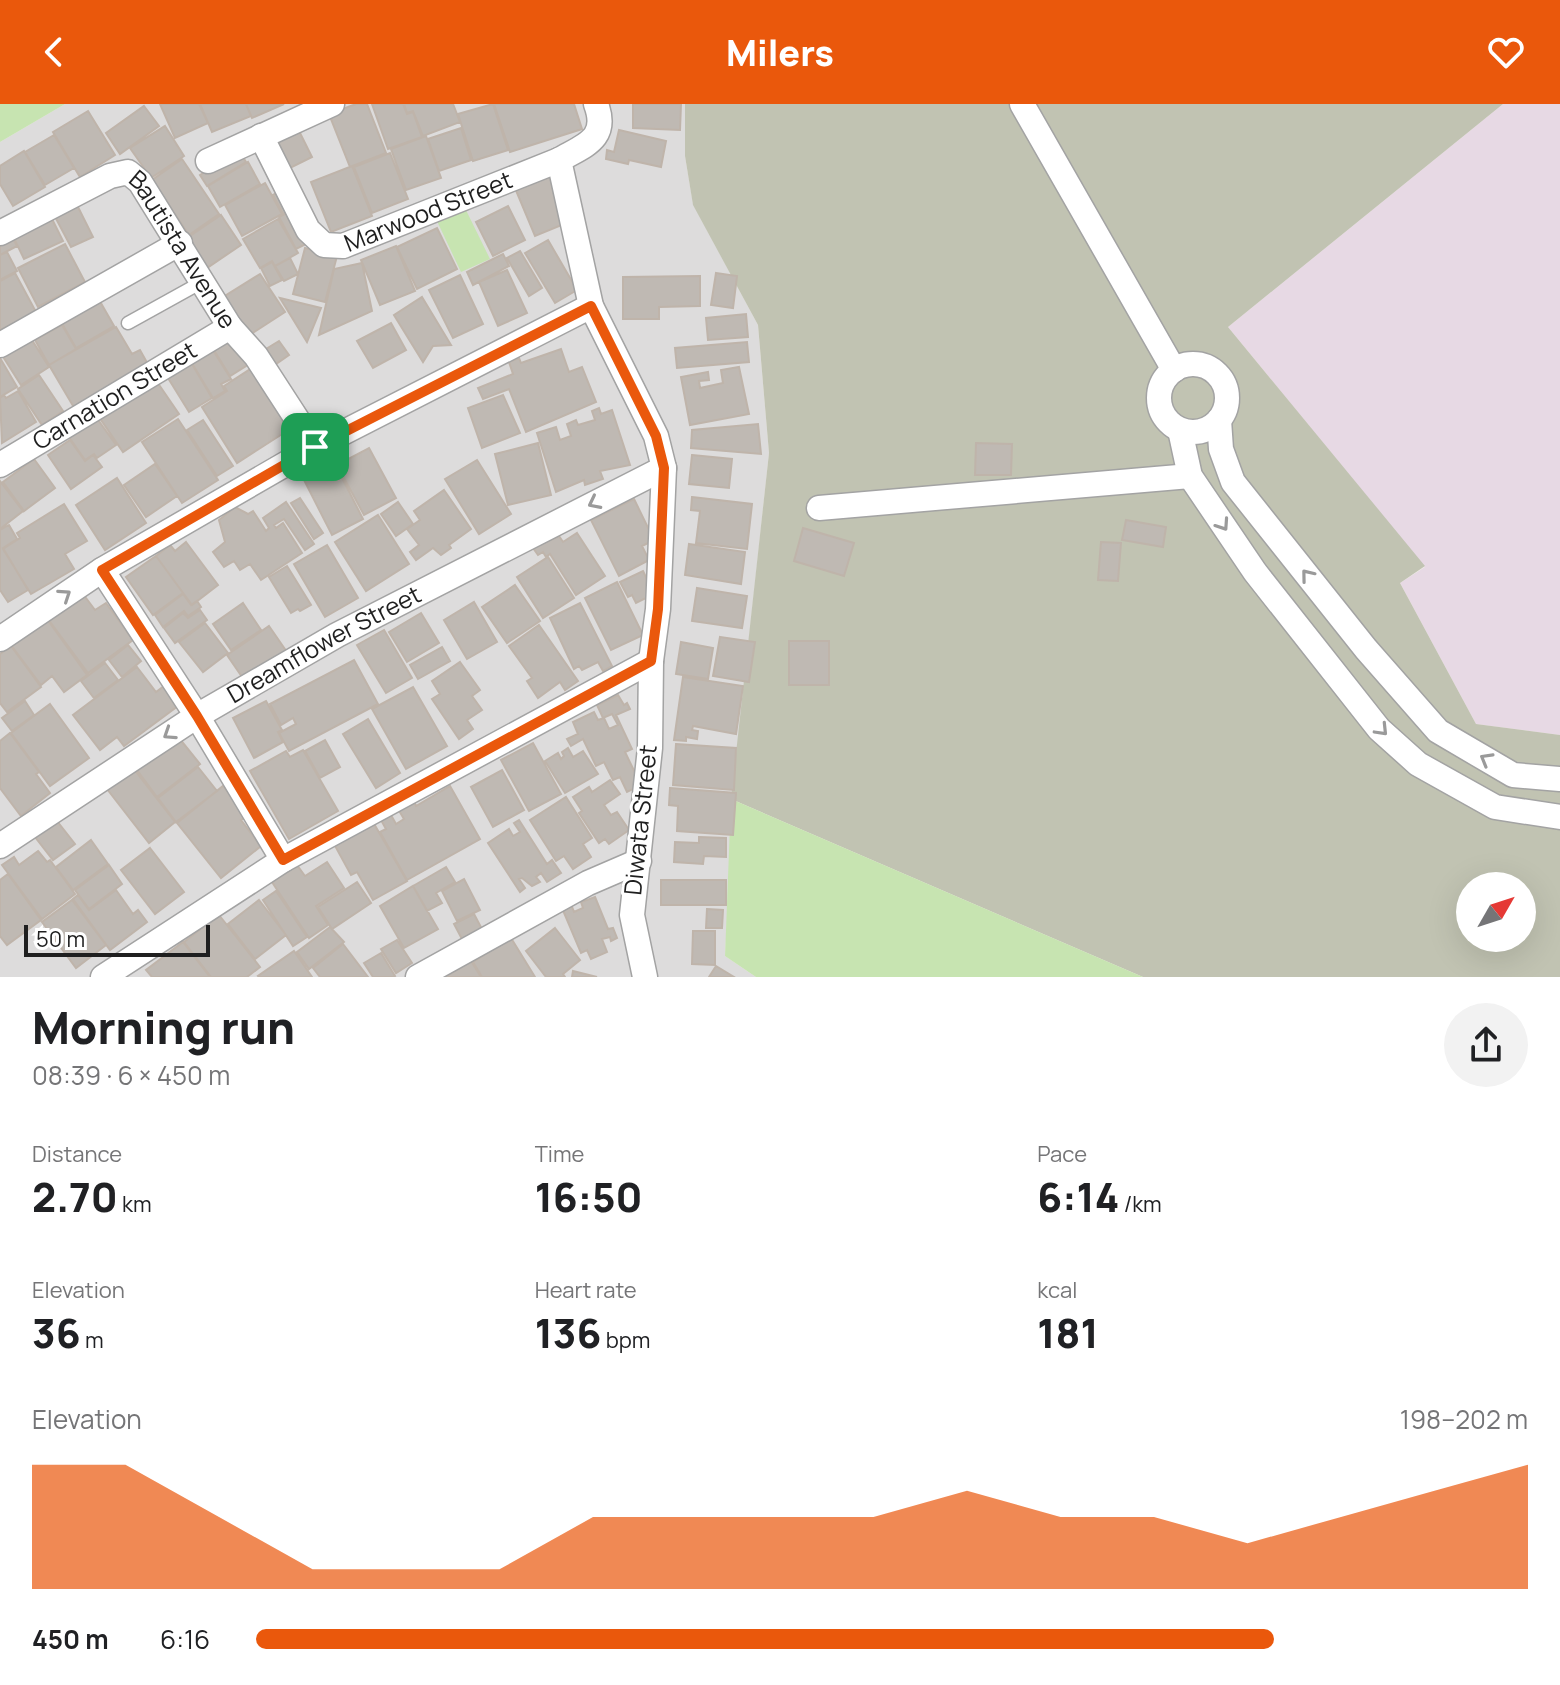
<!DOCTYPE html>
<html lang="en">
<head>
<meta charset="utf-8">
<style>
	body { margin:0; font-family:Manrope,sans-serif; background:#f2f2f2; color:#202124; height:100vh; display:flex; flex-direction:column; font-size:30px; white-space:nowrap }
	* { box-sizing:border-box; margin:0 }
	p { font-size:26px; color:#757577 }
	.icon { flex:none; width:44px; height:44px; fill:none; stroke:currentColor; stroke-width:2; stroke-linecap:round; stroke-linejoin:round }
	.map { position:relative; height:873px; overflow:hidden }
	.drawer { display:flex; flex-direction:column; background:#fff; flex:1 }
	.drawer>* { flex:none }
	.needle { width:52px; rotate:51deg }
	.tools { position:absolute; left:1456px; top:768px; display:grid; gap:16px }
	.tools a { display:grid; place-items:center; width:80px; height:80px; border-radius:50%; background:#fff; box-shadow:0 8px 32px #0002; font-size:40px }
	.scale { position:absolute; left:24px; bottom:20px; width:186px; box-sizing:border-box; padding-left:8px; border:4px solid #1f1f1f; border-top:0; font-size:22px; line-height:28px; white-space:nowrap; color:#1f1f1f; -webkit-text-stroke:6px #fff; paint-order:stroke }
	.pin { position:absolute; display:grid; place-items:center; width:68px; height:68px; color:#fff; margin:-34px; border-radius:16px; box-shadow:0 4px 12px #0006 }
	.round { display:grid; place-items:center; flex:none; width:84px; height:84px; border-radius:42px; background:#f2f2f2 }
	.head { display:flex; align-items:center; justify-content:space-between; height:136px; padding:0 32px }
	h1 { font-size:44px; font-weight:800; line-height:60px }
	.stats { display:grid; grid-template-columns:repeat(3,1fr); gap:12px; height:136px; padding:8px 32px }
	.stats div { display:grid; align-content:center }
	.stats b { font-size:40px; font-weight:800 }
	.stats small { font-size:22px; font-weight:400 }
	.stats p { font-size:22px }
	.chart { height:224px; padding:16px 32px }
	.chart p { display:flex; justify-content:space-between }
	.chart svg { width:100%; height:144px; margin-top:8px; fill:#ea580c; opacity:.7 }
	ul { padding:0 32px; list-style:none; font-size:26px }
	li { display:grid; grid-template-columns:128px 96px 1fr; align-items:center; height:60px }
	li i { height:20px; border-radius:10px; background:#ea580c }
	header { display:flex; justify-content:space-between; align-items:center; height:104px; padding:0 32px; background:#ea580c; color:#fff; font-size:36px; font-weight:800 }
	.map>svg:first-child { display:block }
</style>
</head>
<body>
<header><svg class="icon" aria-label="back" viewBox="0 0 24 24"><path d="M15 5l-7 7 7 7"/></svg>Milers<svg class="icon" aria-label="heart" viewBox="0 0 24 24"><path d="M12 20l-8-8c-3-5 5-10 8-4 3-6 11-1 8 4z"/></svg></header>
<div class="map">
<svg width="1560" height="873" viewBox="0 0 1560 873">
	<rect width="100%" height="100%" fill="#efece6"/>
	<path fill="#dddcdc" d="M65,0H685V52L693,100L758,221L769,349L737,646L725,852L756,873H0V38Z"/>
	<path fill="#e7d9e4" d="M1503,0H1560V631L1476,620L1400,479L1425,463L1228,223Z"/>
	<path fill="#c1c3b2" fill-rule="evenodd" d="M685,0H1503L1228,223L1425,462L1400,479L1476,620L1560,631V873H1143L731,695L769,349L758,221L693,101L685,52ZM1470,782H1522V834H1470Z"/>
	<path fill="#c7e4b1" d="M0,0H65L0,38Z
		M464,102L490,155L461,168L436,115Z
		M731,695L1143,873H756L725,852Z"/>
	<path fill="#bfb9b3" stroke="#bfb4aa" stroke-width="2" d="M160,0H199L208,19L175,34Z
		M200,0H246L251,12L212,28Z
		M246,0H284L252,14Z
		M356,0H367L386,49L350,63L329,10Z
		M372,0H403L407,10L413,8L422,33L388,45Z
		M404,0H453L460,18L423,32L413,7L407,9Z
		M493,0L508,46L473,57L458,10Z
		M494,0H574L582,25L510,48Z
		M633,0H681L680,26L633,24Z
		M144,2L159,22L120,50L106,29Z
		M88,7L115,51L80,73L53,28Z
		M165,22L184,52L151,74L130,44Z
		M461,24L471,56L439,67L428,35Z
		M619,26L666,37L661,63L629,56L628,60L606,55L607,46L614,48Z
		M299,27L312,53L286,66L273,40Z
		M54,31L74,64L45,81L25,48Z
		M426,32L441,74L406,86L391,45Z
		M24,47L45,83L13,102L0,80V62Z
		M239,47L246,58L207,82L200,71Z
		M390,49L408,95L372,109L354,63Z
		M182,55L219,110L189,131L152,76Z
		M248,58L260,80L220,103L208,82Z
		M352,62L372,112L331,128L311,78Z
		M549,70L569,118L535,132L515,84Z
		M265,79L282,110L242,132L225,101Z
		M284,85L294,104L283,110L273,91Z
		M75,97L93,133L71,143L53,109Z
		M508,102L525,136L493,152L476,118Z
		M294,105L312,137L296,145L279,113Z
		M50,111L63,137L24,155L12,130Z
		M221,111L241,141L207,164L187,134Z
		M278,115L298,149L275,162L272,157L260,164L243,135Z
		M437,124L457,165L417,185L397,143Z
		M10,129L17,142L0,151V135Z
		M548,136L577,186L555,199L525,149Z
		M65,140L85,178L38,203L18,164Z
		M396,142L415,187L380,201L361,156Z
		M305,144L337,152L325,198L293,190Z
		M520,147L542,184L529,192L507,154Z
		M7,148L17,167L0,176V151Z
		M503,150L509,162L473,181L467,168Z
		M290,154L298,170L284,177L275,162Z
		M272,158L282,176L270,182L261,164Z
		M362,159L372,207L319,231L334,165Z
		M507,166L527,209L498,222L479,178Z
		M15,169L36,208L0,226V177Z
		M716,169L737,172L733,204L711,201Z
		M260,170L285,208L248,232L223,193Z
		M460,171L483,220L453,234L429,186Z
		M700,172V202L659,203V215H623V173Z
		M422,193L451,241L433,242L423,258L394,211Z
		M98,194L114,222L76,244L60,216Z
		M280,194L321,204L307,238Z
		M746,210L748,233L708,236L706,214Z
		M391,219L406,246L373,264L357,237Z
		M62,221L76,245L49,261L35,236Z
		M116,223L132,250L140,246L150,264L76,307L49,261Z
		M233,230L251,259L230,272L212,243Z
		M30,233L49,263L21,281L2,251Z
		M279,237L289,251L276,260L266,245Z
		M747,238L749,258L677,264L675,244Z
		M211,243L231,275L221,280L225,287L213,294L190,256Z
		M561,245L569,268L582,263L596,298L526,328L509,285L483,295L478,284L513,270L509,258L519,254L521,259Z
		M0,254L17,283L0,293Z
		M189,255L212,294L189,308L165,269Z
		M739,263L749,310L690,321L681,273L708,268L709,276L699,277L700,284L723,279L721,266Z
		M252,264L290,325L237,359L202,303L227,287L224,282Z
		M39,271L63,307L42,321L18,285Z
		M153,272L179,310L123,348L97,310Z
		M18,287L36,318L2,339L0,294L4,291L6,294Z
		M503,291L520,329L482,344L468,304Z
		M599,304L601,310L612,306L630,361L600,367L603,375L585,381L584,376L556,388L537,329L556,323L560,336L571,332L567,320L576,316L578,321L595,316L592,307Z
		M96,313L116,341L97,354L94,350L85,356L69,333Z
		M178,315L218,376L182,399L142,338Z
		M203,316L233,362L217,372L187,326Z
		M758,320L761,350L691,344L692,326Z
		M70,336L85,357L93,351L102,363L71,385L48,351Z
		M538,339L551,391L508,401L495,350Z
		M976,339L1012,340L1011,371H975Z
		M369,344L396,394L364,411L337,361Z
		M692,351L732,355L729,384L689,380Z
		M34,355L55,384L24,407L3,378Z
		M477,356L511,410L479,430L445,375Z
		M334,358L363,415L332,431L303,374Z
		M155,360L177,392L146,413L124,381Z
		M117,374L146,419L105,446L76,401Z
		M0,377L23,407L0,425Z
		M444,386L471,425L449,441L451,444L441,451L433,444L416,456L410,448L419,441L407,425L420,416L414,407Z
		M692,393L752,400L747,445L696,439L700,407L691,406Z
		M300,394L323,429L314,435L291,399Z
		M634,395L654,436L642,442L649,456L619,472L591,416Z
		M286,398L314,440L305,446L284,415L274,421L276,424L283,419L302,449L261,476L250,460L240,466L234,457L224,463L213,448L225,438L219,416L235,403L248,410L253,407L266,427L269,424L263,414Z
		M398,398L413,420L396,432L381,410Z
		M64,400L87,437L65,450L74,465L31,490L3,445L20,434L17,429Z
		M378,411L409,460L366,487L335,438Z
		M1126,416L1166,423L1163,443L1122,436Z
		M9,421L17,435L3,444L28,486L8,498L0,486V426Z
		M803,424L854,439L844,472L794,457Z
		M577,429L605,472L576,491L550,450L546,453L543,448L538,451L533,444L559,432L563,438Z
		M186,438L218,481L192,501L156,452L170,441L175,447Z
		M1101,438L1121,439L1118,477L1098,476Z
		M689,440L745,448L741,480L685,471Z
		M327,441L358,494L325,513L294,460Z
		M156,452L183,489L153,511L126,473Z
		M548,453L574,494L543,514L517,473Z
		M287,462L311,501L300,507L298,505L291,509L269,473Z
		M643,467L654,490L636,499L632,491L628,493L620,478Z
		M617,478L643,531L611,546L585,494Z
		M515,481L540,517L507,539L482,503Z
		M697,484L747,492L742,524L692,517Z
		M83,490L95,506L106,499L133,536L88,569L48,515Z
		M183,490L191,501L197,497L201,503L188,512L184,507L163,523L155,511Z
		M474,498L497,538L467,555L444,516Z
		M243,499L261,526L231,546L213,520Z
		M580,499L612,562L603,567L598,558L582,566L579,562L574,565L550,514Z
		M200,506L207,516L175,539L164,524L183,509L188,514Z
		M421,509L439,539L407,558L389,528Z
		M47,515L87,571L64,588L52,572L41,581L11,541Z
		M205,519L228,549L203,568L179,538Z
		M539,521L578,577L565,586L560,578L538,594L527,577L532,574L509,542Z
		M269,522L289,551L247,580L227,551Z
		M384,526L412,574L386,589L357,541Z
		M720,533L755,538L749,578L713,572Z
		M789,537H829V581H789Z
		M681,538L713,544L708,575L676,570Z
		M128,541L141,557L122,573L109,556Z
		M11,542L41,583L7,608L0,599V550Z
		M442,543L450,557L418,575L410,561Z
		M354,556L378,600L289,647L279,629L296,620L293,614L281,621L270,600Z
		M460,558L480,586L472,592L482,606L467,616L473,625L459,635L432,595L440,590L432,577Z
		M105,559L118,576L94,594L81,577Z
		M137,563L156,588L168,579L182,599L124,642L117,633L100,646L73,611Z
		M683,573L743,582L736,630L693,622L692,626L698,627L697,635L686,633V637L674,636Z
		M413,583L447,642L406,665L372,605Z
		M618,591L624,601L627,599L630,605L616,611L632,645L625,648L641,681L627,688L620,673L613,676L604,658L596,662L583,635L571,642L567,635L578,630L573,618L594,608L598,616L604,614L609,625L618,621L612,610L603,614L597,601Z
		M25,597L34,611L12,627L2,614Z
		M266,597L282,626L278,628L283,638L254,654L233,614Z
		M50,600L89,654L50,682L11,629Z
		M368,615L400,669L376,684L343,630Z
		M10,629L39,668L36,670L50,689L21,712L0,684V637Z
		M179,634L200,660L157,693L137,666Z
		M325,636L340,663L320,674L305,647Z
		M533,639L561,690L529,707L501,656Z
		M676,640L736,644L734,686L673,681Z
		M568,644L573,653L583,647L598,670L565,689L545,657L558,649L561,655L564,652L562,648Z
		M303,646L338,707L289,735L250,667L286,647L290,653Z
		M198,663L217,687L176,718L158,694Z
		M133,664L175,718L149,739L107,685Z
		M502,666L524,706L493,723L471,683Z
		M610,676L620,690L604,701L611,711L617,708L629,726L609,740L605,735L599,739L579,709L582,707L573,693L589,683L592,688Z
		M223,682L247,712L241,716L261,742L221,774L177,719Z
		M450,682L480,735L407,776L380,728L386,725L381,716L391,711L396,720L404,715L398,705L414,697L416,702Z
		M670,684L736,689L733,731L677,727L678,702L669,701Z
		M566,693L592,734L583,740L591,753L573,765L564,752L556,757L530,716Z
		M519,716L547,760L552,756L561,769L547,778L541,769L536,773L540,778L532,782L522,774L519,775L525,784L520,788L488,739L509,725L513,732L520,728L514,719Z
		M57,717L75,740L53,756L35,733Z
		M373,718L407,777L373,796L357,768L351,771L334,740Z
		M699,733L726,734V753L704,752L703,760L674,758L675,738L699,739Z
		M91,736L108,760L73,786L56,763Z
		M150,744L184,788L155,810L121,766Z
		M38,747L47,758L50,756L75,790L42,815L2,761L14,753L19,761Z
		M327,758L344,784L316,802L328,821L309,834L272,778L297,761L305,772Z
		M109,761L122,780L89,805L75,786Z
		M446,763L455,778L436,789L442,799L427,807L413,782Z
		M8,770L41,816L7,841L0,832V776Z
		M464,775L480,806L457,817L442,787Z
		M661,776H726V801H661Z
		M357,778L371,799L332,825L318,803Z
		M413,782L438,825L404,844L380,802Z
		M116,786L133,810L138,806L147,818L110,846L73,795L78,791L89,806Z
		M276,787L307,833L293,842L263,796Z
		M595,793L608,825L613,824L617,834L611,837L610,833L602,835L607,848L591,855L587,846L581,849L562,804L571,800L574,808L583,804L581,798Z
		M72,796L106,841L76,864L42,818Z
		M259,796L286,831L255,855L228,820Z
		M707,805L723,806L722,824H706Z
		M474,810L483,827L463,837L454,820Z
		M219,811L260,863L247,873H211L184,838Z
		M330,823L344,838L309,865L297,848Z
		M555,824L580,856L563,870L565,873H546L526,847Z
		M693,827H715V861L692,860Z
		M511,834L535,873H482L473,858Z
		M397,836L412,859L396,869L381,845Z
		M183,838L210,873H152L146,866Z
		M343,840L368,873H320L313,864Z
		M294,847L312,873H259L258,872Z
		M381,849L395,872L393,873H373L364,859Z
		M471,857L481,873H445Z
		M716,862L734,873H709Z
		M573,867L597,873H572Z"/>
	<g fill="none" stroke-linecap="round" stroke-linejoin="round">
		<defs>
			<path id="lane" d="M128,219L202,178"/>
			<g id="street">
				<path d="M596,0C609,35 585,41 559,56L591,202L656,332L664,364L658,505L651,557L650,644L632,811L645,873"/>
				<path d="M1022,0L1174,266"/>
				<path id="s1" d="M261,32L308,126L324,141L343,142L559,56"/>
				<path d="M208,57L332,0"/>
				<path id="s2" d="M0,129L110,72L128,68L140,78L230,223L256,252L315,343"/>
				<path d="M0,241L180,139"/>
				<circle cx="1193" cy="294" r="34"/>
				<path d="M1219,316L1221,345L1233,378L1366,545L1438,627L1513,671L1560,675"/>
				<path d="M1180,326L1190,372L1255,468L1379,625L1418,660L1495,703L1560,713"/>
				<path id="s3" d="M0,361L230,223"/>
				<path d="M819,404L1190,372"/>
				<path d="M102,466L197,612L283,756"/>
				<path d="M0,535L102,466L315,343L591,202"/>
				<path id="s4" d="M0,742L197,612L337,531L664,364"/>
				<path d="M103,873L283,756L651,557"/>
				<path d="M418,873L588,779L639,757"/>
			</g>
		</defs>
		<use href="#lane" stroke="#a3a3a3" stroke-width="15"/>
		<use href="#street" stroke="#a3a3a3" stroke-width="27"/>
		<use href="#lane" stroke="#fff" stroke-width="12"/>
		<use href="#street" stroke="#fff" stroke-width="24"/>
	</g>
	<defs><path id="oneway-chevron" d="M-2-3.5L2.5 0L-2 3.5" fill="none" stroke-width="1.6" stroke-linecap="round" stroke-linejoin="round" transform="scale(2)"/></defs>
	<g stroke="#9a9a9a">
		<use href="#oneway-chevron" transform="translate(594 399) rotate(153)"/>
		<use href="#oneway-chevron" transform="translate(1223 421) rotate(56)"/>
		<use href="#oneway-chevron" transform="translate(1307 471) rotate(-129)"/>
		<use href="#oneway-chevron" transform="translate(65 491) rotate(-34)"/>
		<use href="#oneway-chevron" transform="translate(1382 626) rotate(46)"/>
		<use href="#oneway-chevron" transform="translate(169 630) rotate(147)"/>
		<use href="#oneway-chevron" transform="translate(1486 655) rotate(-150)"/>
	</g>
	<g fill="none" stroke-linecap="round" stroke-linejoin="round">
		<defs>
			<path id="route" d="M591,202L656,332L664,364L658,505L651,557L283,756L197,612L102,466L315,343Z"/>
		</defs>
		<use href="#route" stroke="#fff" stroke-width="16"/>
		<use href="#route" stroke="#ea580c" stroke-width="10"/>
	</g>
	<g text-anchor="middle" stroke-width="6" stroke-linejoin="round" paint-order="stroke">
		<g font-size="24" fill="#1f1f1f" stroke="#fff">
			<text dy="8" stroke="none"><textPath href="#s1" startOffset="238">Marwood Street</textPath></text>
			<text dy="8" stroke="none"><textPath href="#s2" startOffset="238">Bautista Avenue</textPath></text>
			<text dy="8" stroke="none"><textPath href="#s3" startOffset="134">Carnation Street</textPath></text>
			<text dy="8" stroke="none"><textPath href="#s4" startOffset="382">Dreamflower Street</textPath></text>
			<text transform="translate(641 716) rotate(-84)" y="8">Diwata Street</text>
		</g>
	</g>
</svg>
<div class="tools">
<a><svg class="needle" viewBox="-14 -14 28 28"><path d="M0-13l5 13h-10z" fill="#e53935"/><path d="M0 13l5-13h-10z" fill="#757577"/></svg></a>
</div>
<div class="scale">50 m</div>
<div class="pin" style="left:315px;top:343px;background:#1e9e55"><svg class="icon" aria-label="arrive" viewBox="0 0 24 24"><path d="M6 21V4h12l-3 4 3 4H6"/></svg></div>
</div>
<section class="drawer">
<div class="head"><div><h1>Morning run</h1><p>08:39 · 6 × 450 m</p></div><a class="round"><svg class="icon" aria-label="share" viewBox="0 0 24 24"><path d="M12 15V3M7 8l5-5 5 5M5 13v7h14v-7"/></svg></a></div>
<div class="stats">
<div><p>Distance</p><b>2.70<small> km</small></b></div>
<div><p>Time</p><b>16:50</b></div>
<div><p>Pace</p><b>6:14<small> /km</small></b></div>
</div>
<div class="stats">
<div><p>Elevation</p><b>36<small> m</small></b></div>
<div><p>Heart rate</p><b>136<small> bpm</small></b></div>
<div><p>kcal</p><b>181</b></div>
</div>
<div class="chart"><p><span>Elevation</span>198–202 m</p>
<svg viewBox="0 0 160 44" preserveAspectRatio="none"><path d="M0 44V6L10 6L20 22L30 38L40 38L50 38L60 22L70 22L80 22L90 22L100 14L110 22L120 22L130 30L140 22L150 14L160 6V44z"/></svg>
</div>
<ul>
<li><b>450 m</b>6:16<i style="width:80%"></i></li>
</ul>
</section>
</body>
</html>
